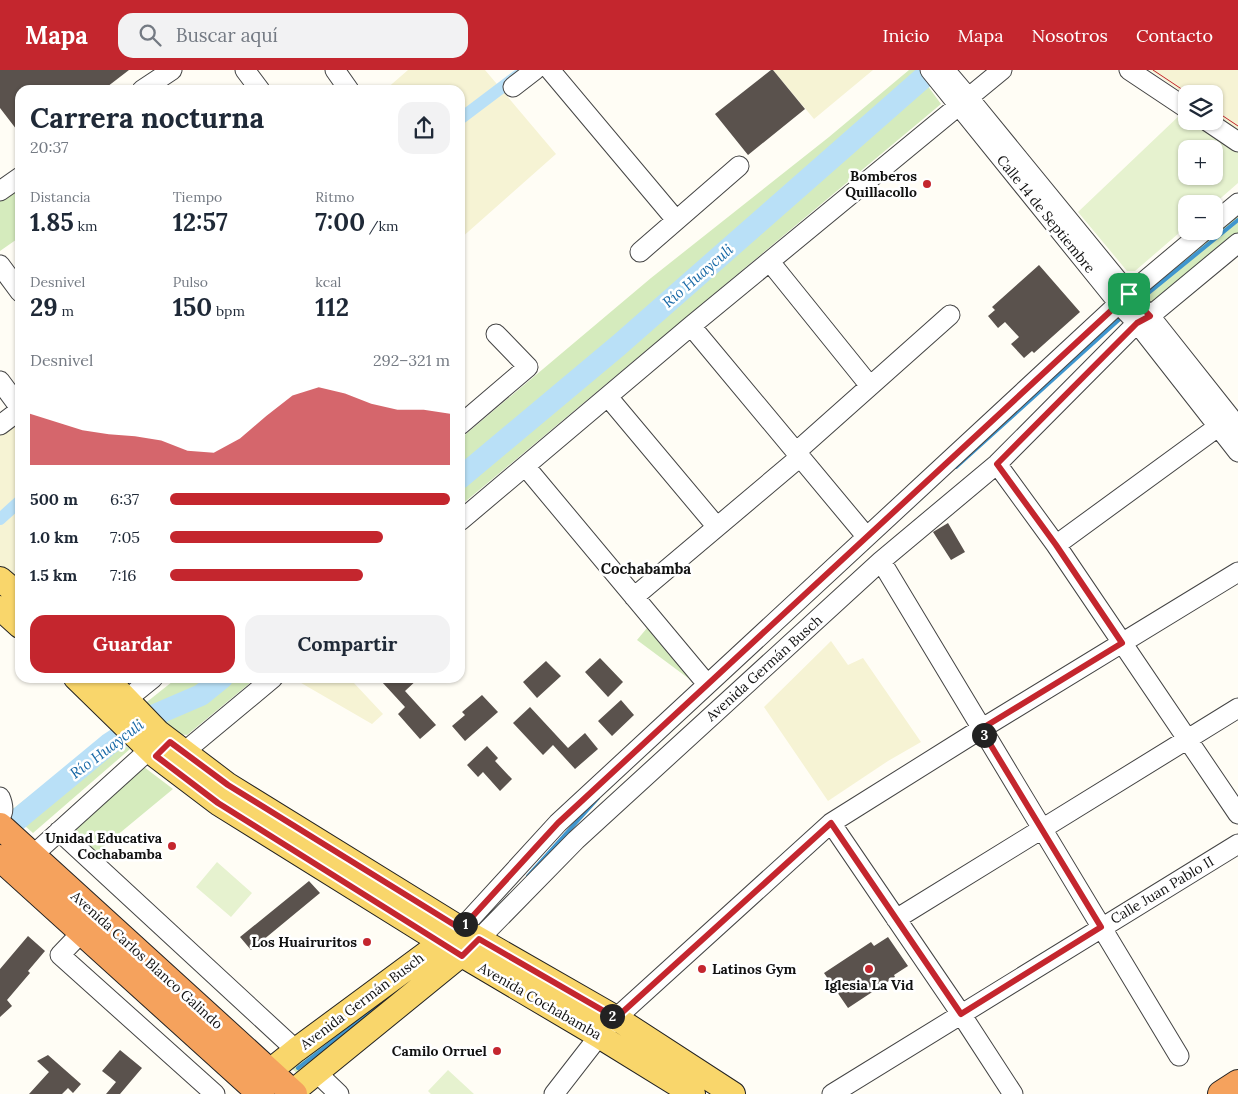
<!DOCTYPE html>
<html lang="es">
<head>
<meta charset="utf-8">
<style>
	body { margin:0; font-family:Lora,serif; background:#f2f2f3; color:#1f2937; height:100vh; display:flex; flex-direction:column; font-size:19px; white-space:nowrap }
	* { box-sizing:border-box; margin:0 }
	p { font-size:16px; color:#747a83 }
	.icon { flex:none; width:28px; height:28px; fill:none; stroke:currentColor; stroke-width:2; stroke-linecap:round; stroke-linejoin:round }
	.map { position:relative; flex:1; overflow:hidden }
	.details { position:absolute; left:15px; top:15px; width:450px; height:598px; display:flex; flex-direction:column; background:#fff; border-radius:15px; box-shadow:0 1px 4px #0004 }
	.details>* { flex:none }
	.fabs { position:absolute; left:1178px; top:15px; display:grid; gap:10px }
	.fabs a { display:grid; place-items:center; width:45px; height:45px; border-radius:10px; background:#fff; box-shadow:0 1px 4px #0004; font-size:25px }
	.pin { position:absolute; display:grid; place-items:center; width:42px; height:42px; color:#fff; margin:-21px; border-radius:10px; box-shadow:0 2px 8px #0006 }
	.km { position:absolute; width:25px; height:25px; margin:-12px; border-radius:50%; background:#222; color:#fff; font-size:14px; line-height:25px; text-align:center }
	.round { display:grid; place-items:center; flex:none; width:52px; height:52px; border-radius:15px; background:#f2f2f3 }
	.headline { display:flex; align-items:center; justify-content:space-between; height:85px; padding:0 15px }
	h1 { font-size:28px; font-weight:800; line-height:38px }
	.figures { display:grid; grid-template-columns:repeat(3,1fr); gap:8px; height:85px; padding:5px 15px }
	.figures div { display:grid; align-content:center }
	.figures b { font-size:25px; font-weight:800 }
	.figures small { font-size:14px; font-weight:400 }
	.figures p { font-size:14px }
	.chart { height:140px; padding:10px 15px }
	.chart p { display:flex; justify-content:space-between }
	.chart svg { width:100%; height:90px; margin-top:5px; fill:#c4262e; opacity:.7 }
	.button { display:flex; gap:10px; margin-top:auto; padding:10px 15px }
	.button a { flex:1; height:58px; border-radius:15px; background:#c4262e; color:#fff; font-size:20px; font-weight:800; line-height:58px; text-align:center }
	.button a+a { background:#f2f2f3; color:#1f2937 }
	ul { padding:0 15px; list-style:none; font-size:16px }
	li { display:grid; grid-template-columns:80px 60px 1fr; align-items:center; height:38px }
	li i { height:12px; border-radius:6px; background:#c4262e }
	header { display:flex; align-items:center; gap:30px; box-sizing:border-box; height:70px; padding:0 25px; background:#c4262e; color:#fff }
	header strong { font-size:24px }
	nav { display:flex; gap:28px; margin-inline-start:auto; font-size:18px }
	.search { width:350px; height:45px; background:#f2f2f3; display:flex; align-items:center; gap:12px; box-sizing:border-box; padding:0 18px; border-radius:15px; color:#747a83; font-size:19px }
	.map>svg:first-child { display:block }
</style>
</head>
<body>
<header>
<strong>Mapa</strong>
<div class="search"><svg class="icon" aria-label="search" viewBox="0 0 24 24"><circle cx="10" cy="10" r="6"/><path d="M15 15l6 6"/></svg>Buscar aquí</div>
<nav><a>Inicio</a><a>Mapa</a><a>Nosotros</a><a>Contacto</a></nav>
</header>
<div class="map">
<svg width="1238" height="1024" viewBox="0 0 1238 1024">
	<rect width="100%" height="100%" fill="#fffdf5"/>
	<path fill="#f6f3d4" d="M408,0H485L556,84L460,169V20H385Z
		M773,0H873L814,49Z
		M1150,0H1238V62L1214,45V24H1186V25Z
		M20,349V513L0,497V365Z
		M831,571L848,595L863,588L921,672L888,691L828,731L764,637Z
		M299,608H359L354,613L383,644L372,654L296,610Z"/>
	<path fill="#d5ebbd" d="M909,0H916L941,34L460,436V369L651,208L829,67Z
		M20,117V167L0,181V131Z
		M1238,142V165L1150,238L1138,224Z
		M652,552L692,611L637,570Z
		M177,608H256L187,665L170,663L143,635Z
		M110,664L130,679L33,763L9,742Z
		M144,697L173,719L98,781L99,790L67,761Z
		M437,881L448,888L299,1005L290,997Z"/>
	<path fill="#e6f2cf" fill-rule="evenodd" d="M1182,43L1186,46V51H1195L1238,79V113L1214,134H1186V157L1135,201H1127L1078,142ZM1186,79H1214V106H1186Z
		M217,792L252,823L231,847L196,817Z
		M448,1000L474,1024H431L428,1021Z"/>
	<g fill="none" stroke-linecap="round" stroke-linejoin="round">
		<path stroke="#3f96cf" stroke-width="4" d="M1146,225L1238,150
			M956,397L1123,246
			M528,806L598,728
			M298,998L405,916"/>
		<path stroke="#b9e0f7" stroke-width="12" d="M460,49L517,6
			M0,449L20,431"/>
		<path stroke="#b9e0f7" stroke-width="22" d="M460,408L619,275L932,0
			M0,764L109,674L150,647L201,625L222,608"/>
	</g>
	<path fill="#5a524d" d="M0,0H129L103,20H20V64L0,38Z
		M771,0H773L805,39L748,85L715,44Z
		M1039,195L1080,242L1034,283L1032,281L1024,288L1011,274L1019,267L1005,252L998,258L988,246L995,240L992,237Z
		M948,453L965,482L951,490L933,462Z
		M600,588L623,612L608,627L585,602Z
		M546,591L561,606L537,628L523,612Z
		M387,608H419L405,621L436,655L420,669L398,644L405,637L382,612Z
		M482,625L498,642L465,671L452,656L465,645L462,642Z
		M621,630L634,645L612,666L598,651Z
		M530,637L568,678L585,663L598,679L575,699L553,675L543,685L513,653Z
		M487,676L498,688L495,691L512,709L500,721L483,702L478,707L467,695Z
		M309,811L320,823L251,880L240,867Z
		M28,866L45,881L28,901L30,903L7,930L12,936L0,947V899Z
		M888,867L908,896L894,905L895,907L848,938L824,903L871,872L874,876Z
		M120,980L142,998L120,1024H106L116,1012L102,1001Z
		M48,985L81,1014L73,1023L68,1018L62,1024H29L49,1002L37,991Z"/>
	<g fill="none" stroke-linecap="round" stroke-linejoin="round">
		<defs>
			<path id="minor" d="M245,0L260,20
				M335,0L349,20
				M550,0L676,150
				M930,0L1119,234L1137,253L1238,382
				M945,0L968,27L1129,224L1150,246L1238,357
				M1129,0L1186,38
				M513,17L535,0
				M142,20L172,0
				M1207,51L1238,72
				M0,121L20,107
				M1214,153L1238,133
				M640,182L739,96
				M770,192L870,316
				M0,195L20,222
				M691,256L866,466
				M0,311L20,338
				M608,327L717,457
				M0,355L20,340
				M460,355L528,297L496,264
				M796,382L950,245
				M997,394L1056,475L1238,744
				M525,396L707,614
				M460,451L691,256L1002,0
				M1056,475L1219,356L1230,352
				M881,491L1179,986
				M634,527L800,387
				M127,629L153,608
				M184,682L273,608
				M0,727C3,734 5,741 0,747
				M831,753L961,944L1013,1024
				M59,761L296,980
				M33,785L149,680
				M896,849L1238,638
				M461,859L558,753L1129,224L1204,161
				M82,862L60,885L215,1024
				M479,869L576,770L881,491L997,394L1137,253L1150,246L1238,173
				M316,1002L339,1024
				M554,1024L599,966L616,948L831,753L981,659L1238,502
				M832,1024L1238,774"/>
			<path id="major" d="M0,509L20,526
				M0,538L20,556
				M76,608L156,686L218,733L462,885L599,966L693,1024
				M106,608L158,662L228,715L461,859L616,948L733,1024
				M254,1014L296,980L453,864
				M290,1024L473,875"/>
			<path id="highway" d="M0,756L294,1024
				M0,788L261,1024
				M1221,1024L1238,1013"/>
		</defs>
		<use href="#minor" stroke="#444" stroke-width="21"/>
		<use href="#major" stroke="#222" stroke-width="26"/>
		<use href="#highway" stroke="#222" stroke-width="28"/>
		<use href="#minor" stroke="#fff" stroke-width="19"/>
		<use href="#major" stroke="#f9d66b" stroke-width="24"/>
		<use href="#highway" stroke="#f5a25d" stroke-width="26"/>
		<path stroke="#c4262e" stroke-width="1" d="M1153,0L1189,24
			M1214,40L1238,56"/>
	</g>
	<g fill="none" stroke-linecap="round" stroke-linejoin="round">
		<defs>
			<path id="route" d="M1129,224L1150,246L1137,253L997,394L1056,475L1122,573L981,659L1101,857L961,944L831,753L616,948L479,869L462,886L218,733L156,686L170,672L228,715L461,859L558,753Z"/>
		</defs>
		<use href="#route" stroke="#fff" stroke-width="10"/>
		<use href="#route" stroke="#c4262e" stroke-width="6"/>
	</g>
	<g fill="#c4262e" stroke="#fff" stroke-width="2">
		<circle cx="927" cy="114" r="5"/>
		<circle cx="172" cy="776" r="5"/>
		<circle cx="367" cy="872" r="5"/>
		<circle cx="702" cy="899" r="5"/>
		<circle cx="869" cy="899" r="5"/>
		<circle cx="497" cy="981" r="5"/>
	</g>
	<g text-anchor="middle" stroke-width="5" stroke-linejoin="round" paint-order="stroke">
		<g font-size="14" font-weight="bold" fill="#111" stroke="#fff" text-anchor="end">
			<text x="917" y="111">Bomberos<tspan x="917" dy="16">Quillacollo</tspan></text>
			<text x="162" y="773">Unidad Educativa<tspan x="162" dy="16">Cochabamba</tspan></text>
			<text x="357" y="877">Los Huairuritos</text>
			<text x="712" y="904" text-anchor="start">Latinos Gym</text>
			<text x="869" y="920" text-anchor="middle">Iglesia La Vid</text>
			<text x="487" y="986">Camilo Orruel</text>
		</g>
		<g font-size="14" fill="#111" stroke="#fff">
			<text transform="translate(1046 144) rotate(51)" y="5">Calle 14 de Septiembre</text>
			<text transform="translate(764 598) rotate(-42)" y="5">Avenida Germán Busch</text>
			<text transform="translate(1162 820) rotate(-31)" y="5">Calle Juan Pablo II</text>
			<text transform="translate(147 890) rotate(42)" y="5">Avenida Carlos Blanco Galindo</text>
			<text transform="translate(362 931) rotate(-37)" y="5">Avenida Germán Busch</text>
			<text transform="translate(540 931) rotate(30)" y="5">Avenida Cochabamba</text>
		</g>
		<g font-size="15" font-style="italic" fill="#1768a6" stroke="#fff">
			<text transform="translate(698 206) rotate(-41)" y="5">Río Huayculi</text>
			<text transform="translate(107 679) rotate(-37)" y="5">Río Huayculi</text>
		</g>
		<g font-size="15" font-weight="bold" fill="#111" stroke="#fff">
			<text x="646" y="504">Cochabamba</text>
		</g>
	</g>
</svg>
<div class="fabs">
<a><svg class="icon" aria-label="layers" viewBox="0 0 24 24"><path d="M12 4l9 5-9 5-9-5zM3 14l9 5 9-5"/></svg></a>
<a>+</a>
<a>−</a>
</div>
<div class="pin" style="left:1129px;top:224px;background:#1e9e55"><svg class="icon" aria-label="arrive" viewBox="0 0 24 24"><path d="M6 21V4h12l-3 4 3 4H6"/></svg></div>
<b class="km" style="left:465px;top:854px">1</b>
<b class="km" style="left:612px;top:946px">2</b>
<b class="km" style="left:984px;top:665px">3</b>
<section class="details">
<div class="headline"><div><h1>Carrera nocturna</h1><p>20:37</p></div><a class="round"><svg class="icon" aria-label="share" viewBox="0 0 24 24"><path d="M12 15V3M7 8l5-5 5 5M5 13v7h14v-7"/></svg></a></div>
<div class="figures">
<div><p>Distancia</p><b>1.85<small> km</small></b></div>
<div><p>Tiempo</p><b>12:57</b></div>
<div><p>Ritmo</p><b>7:00<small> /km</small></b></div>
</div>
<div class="figures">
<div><p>Desnivel</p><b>29<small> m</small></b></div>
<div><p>Pulso</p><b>150<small> bpm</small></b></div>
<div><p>kcal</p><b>112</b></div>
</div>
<div class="chart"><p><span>Desnivel</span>292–321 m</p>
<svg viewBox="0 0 160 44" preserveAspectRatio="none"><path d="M0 44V19L10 23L20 27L30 29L40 30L50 32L60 37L70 38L80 31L90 20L100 10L110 6L120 9L130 14L140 17L150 17L160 19V44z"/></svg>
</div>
<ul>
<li><b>500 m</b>6:37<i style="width:100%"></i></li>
<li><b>1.0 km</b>7:05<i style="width:76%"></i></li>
<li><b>1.5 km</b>7:16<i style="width:69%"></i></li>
</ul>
<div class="button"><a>Guardar</a><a>Compartir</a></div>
</section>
</div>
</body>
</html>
